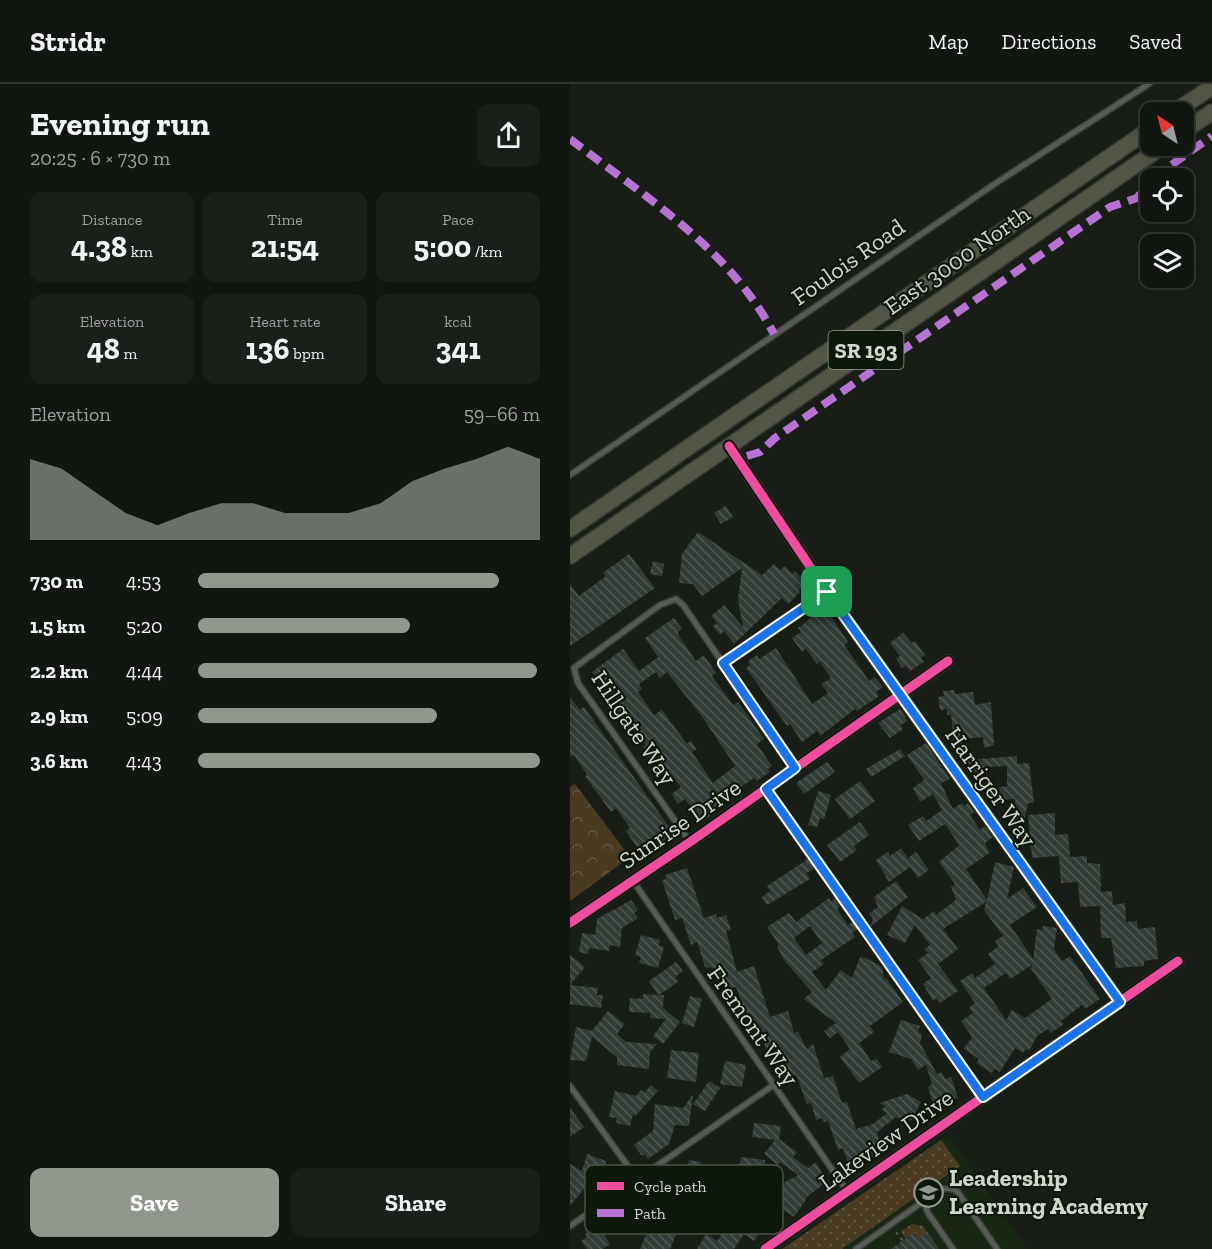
<!DOCTYPE html>
<html lang="en">
<head>
<meta charset="utf-8">
<style>
	body { margin:0; font-family:"Zilla Slab",serif; background:#1b1f19; color:#f1f3f6; height:100vh; display:flex; flex-direction:column; font-size:22px; white-space:nowrap }
	* { box-sizing:border-box; margin:0 }
	p { font-size:20px; color:#9c9f9f }
	.icon { flex:none; width:33px; height:33px; fill:none; stroke:currentColor; stroke-width:2; stroke-linecap:round; stroke-linejoin:round }
	.map { position:relative; flex:1; overflow:hidden }
	.details { display:flex; flex-direction:column; background:#121610; width:570px }
	.details>* { flex:none }
	.needle { width:39px; rotate:325deg }
	.fabs { position:absolute; left:570px; top:18px; display:grid; gap:12px }
	.fabs a { display:grid; place-items:center; width:54px; height:54px; border-radius:12px; background:#121610; box-shadow:0 6px 24px #0002,0 0 0 2px #313530; font-size:30px }
	.pin { position:absolute; display:grid; place-items:center; width:51px; height:51px; color:#fff; margin:-26px; border-radius:12px; box-shadow:0 3px 9px #0006 }
	.round { display:grid; place-items:center; flex:none; width:63px; height:63px; border-radius:12px; background:#1b1f19 }
	.overview { display:flex; align-items:center; justify-content:space-between; height:102px; padding:0 30px }
	h1 { font-size:33px; font-weight:800; line-height:45px }
	.figures { display:grid; grid-template-columns:repeat(3,1fr); gap:9px; height:102px; padding:6px 30px }
	.figures div { display:grid; align-content:center; border-radius:12px; background:#1b1f19; text-align:center }
	.figures b { font-size:30px; font-weight:800 }
	.figures small { font-size:16px; font-weight:400 }
	.figures p { font-size:16px }
	.chart { height:168px; padding:12px 30px }
	.chart p { display:flex; justify-content:space-between }
	.chart svg { width:100%; height:108px; margin-top:6px; fill:#90978d; opacity:.7 }
	.primary-button { display:flex; gap:12px; margin-top:auto; padding:12px 30px }
	.primary-button a { flex:1; height:69px; border-radius:12px; background:#90978d; color:#fff; font-size:24px; font-weight:800; line-height:69px; text-align:center }
	.primary-button a+a { background:#1b1f19; color:#f1f3f6 }
	ul { padding:0 30px; list-style:none; font-size:20px }
	li { display:grid; grid-template-columns:96px 72px 1fr; align-items:center; height:45px }
	li i { height:15px; border-radius:8px; background:#90978d }
	header { display:flex; align-items:center; gap:36px; box-sizing:border-box; height:84px; padding:0 30px; background:#121610; border-bottom:2px solid #313530 }
	header strong { font-size:28px }
	nav { display:flex; gap:33px; margin-inline-start:auto; font-size:21px }
	main { display:flex; flex:1; min-height:0 }
	.map>svg:first-child { display:block }
</style>
</head>
<body>
<header>
<strong>Stridr</strong>
<nav><a>Map</a><a>Directions</a><a>Saved</a></nav>
</header>
<main>
<section class="details">
<div class="overview"><div><h1>Evening run</h1><p>20:25 · 6 × 730 m</p></div><a class="round"><svg class="icon" aria-label="share" viewBox="0 0 24 24"><path d="M12 15V3M7 8l5-5 5 5M5 13v7h14v-7"/></svg></a></div>
<div class="figures">
<div><p>Distance</p><b>4.38<small> km</small></b></div>
<div><p>Time</p><b>21:54</b></div>
<div><p>Pace</p><b>5:00<small> /km</small></b></div>
</div>
<div class="figures">
<div><p>Elevation</p><b>48<small> m</small></b></div>
<div><p>Heart rate</p><b>136<small> bpm</small></b></div>
<div><p>kcal</p><b>341</b></div>
</div>
<div class="chart"><p><span>Elevation</span>59–66 m</p>
<svg viewBox="0 0 160 44" preserveAspectRatio="none"><path d="M0 44V11L10 15L20 24L30 33L40 38L50 33L60 29L70 29L80 33L90 33L100 33L110 29L120 20L130 15L140 11L150 6L160 11V44z"/></svg>
</div>
<ul>
<li><b>730 m</b>4:53<i style="width:88%"></i></li>
<li><b>1.5 km</b>5:20<i style="width:62%"></i></li>
<li><b>2.2 km</b>4:44<i style="width:99%"></i></li>
<li><b>2.9 km</b>5:09<i style="width:70%"></i></li>
<li><b>3.6 km</b>4:43<i style="width:100%"></i></li>
</ul>
<div class="primary-button"><a>Save</a><a>Share</a></div>
</section>
<div class="map">
<svg width="642" height="1165" viewBox="0 0 642 1165">
	<defs>
		<pattern id="grass-dots" width="8" height="8" patternUnits="userSpaceOnUse" patternTransform="scale(1.5)"><rect width="8" height="8" fill="#493b21"/><path d="M2 2h.1M6 6h.1" fill="none" stroke="#625740" stroke-width="1.8" stroke-linecap="round"/></pattern>
		<pattern id="park-crowns" width="20" height="18" patternUnits="userSpaceOnUse" patternTransform="scale(1.5)"><rect width="20" height="18" fill="#493b21"/><path d="M2 6a3 3 0 1 1 6 0M12 15a3 3 0 1 1 6 0" fill="none" stroke="#625740"/></pattern>
		<pattern id="building-back-hatch" width="6" height="6" patternUnits="userSpaceOnUse" patternTransform="scale(1.5)"><rect width="6" height="6" fill="#313c36"/><path d="M-1 5l2 2M0 0l6 6M5-1l2 2" fill="none" stroke="#4e5752"/></pattern>
	</defs>
	<rect width="100%" height="100%" fill="#181e16"/>
	<path fill="#182714" d="M378,1051L458,1165H216Z"/>
	<path fill="url(#grass-dots)" d="M371,1056L390,1082L272,1165H212Z
		M342,1140L353,1142L369,1165L349,1154L345,1149L336,1155L331,1147Z"/>
	<path fill="url(#park-crowns)" d="M5,700L60,773L0,817V703Z"/>
	<path fill="url(#building-back-hatch)" fill-rule="evenodd" d="M156,422L163,433L151,440L144,429Z
		M128,448L192,491L204,480L210,486L215,482L222,490L225,487L236,499L229,506L230,508L218,520L212,514L164,560L154,547L150,551L143,542L147,539L141,532L154,521L173,543L168,515L172,484L132,512L123,500L109,499L112,470Z
		M59,470L85,504L0,562V500L9,512L36,492L33,489Z
		M83,477L94,480L92,492L80,490Z
		M255,523L278,558L274,561L286,578L299,597L305,593L313,603L306,608L309,612L287,627L285,625L250,652L247,647L232,658L220,640L217,642L176,584L180,581L178,577L187,571L189,575L206,564L242,620L258,609L251,600L261,594L250,578L247,580L236,565L232,568L222,554L231,548L228,544Z
		M104,534L112,545L108,548L109,552L126,577L134,571L146,589L142,592L163,621L168,618L194,655L187,660L202,682L198,685L200,688L187,697L184,694L153,715L155,717L150,721L152,723L132,738L115,715L108,720L102,710L111,703L82,669L79,671L73,663L76,661L51,627L49,628L37,611L40,609L22,588L53,565L69,587L88,573L75,554ZM86,588L90,594L97,588L133,634L165,682L143,699L122,668L127,665L121,657L117,660L92,626L84,631L68,608L72,605L69,600Z
		M333,549L342,559L345,557L355,571L351,574L354,578L340,587L336,582L332,584L326,575L330,572L320,559Z
		M384,606L385,610L403,608L405,621L421,618L424,661L414,664L413,653L393,655L394,660H384L381,630L377,631V625L370,626L368,613L374,612L373,607Z
		M0,613L10,626L14,623L102,747L94,752L96,756L87,763L84,759L71,769L56,747L60,744L46,724L41,728L15,692L17,691L4,671L0,673Z
		M330,625L338,637L331,641L333,645L320,654L308,639Z
		M356,659L380,695L371,699L383,725L392,719L394,722L398,719L404,728L400,731L410,746L415,742L423,753L415,759L419,769L396,785L417,816L425,778L444,783L437,815L453,804L467,823L440,841L463,875L467,845L472,846L473,842L487,844L484,865L492,877L500,872L530,915L515,925L512,921L491,937L494,940L481,949L478,945L467,952L459,967L456,965L453,969L445,964L430,988L425,985L422,989L406,979L409,975L394,965L402,953L391,937L403,929L399,924L405,919L390,897L402,889L405,894L425,880L418,870L429,862L425,857L433,852L414,826L416,818L373,845L388,865L368,880L388,907L370,919L366,914L363,917L353,900L361,894L348,876L358,869L354,865L360,861L345,841L335,859L317,851L332,822L353,835L364,827L366,831L386,816L381,803L385,800L369,778L389,761L375,740L349,757L338,741L353,732L356,737L372,726L363,710L350,718L343,704L354,696L337,671ZM462,881L461,885L482,915L455,934L442,926L436,936L414,904L436,889L440,895Z
		M330,665L335,672L301,693L296,685Z
		M447,672V680L459,679L464,719H458L450,755H447L445,715L430,716L429,703L437,702V682L417,683L418,688L402,689L397,676Z
		M257,678L265,688L234,710L226,699Z
		M290,697L305,717L280,735L265,715Z
		M248,707L261,711L254,735L250,734L247,743L238,741Z
		M485,729V751L498,750L500,773L517,772V779L530,780L531,808L542,807L543,821L555,819L556,838L567,837L568,845L585,843L588,875L574,877V882L546,884L541,854H531L530,822L510,823L508,798L491,799L489,772L462,774L458,731Z
		M290,738L299,751L284,762L287,766L270,778L257,761Z
		M331,764L338,774L346,768L359,786L348,794L340,783L319,798L306,776L318,768L320,772Z
		M238,775L244,785L236,789L240,795L197,821L192,813L200,807L197,802Z
		M117,784L134,834L146,830L147,834L156,831L161,846L156,847L167,888L184,882L200,933L218,927L224,949L228,948L237,965L243,960L254,994L263,992L272,1019L277,1018L286,1045L303,1040L317,1029L312,1026L315,1022L309,1019L337,1010L351,1018L341,1037L333,1032L330,1036L326,1033L307,1048L313,1070L278,1080L273,1064L268,1066L258,1037L254,1038L252,1034L246,1036L241,1019L237,1020L226,991L213,995L205,969L201,971L199,966L197,967L189,944L182,946L166,903L160,905L158,899L150,901L145,885L135,883L127,858L121,861L112,834L105,836L92,796L96,795L95,791Z
		M326,797L338,813L300,843L303,835L299,829L308,823L304,813Z
		M259,814L261,817L265,814L270,822L267,825L278,841L283,838L288,845L282,849L285,853L251,876L254,880L242,888L256,906L271,886L282,894L290,873L296,874L312,883L314,896L316,894L333,918L300,942L304,948L289,959L301,977L307,975L312,983L289,999L270,973L280,965L268,948L260,954L254,947L266,939L234,915L242,908L214,876L207,862L209,861L197,843L219,829L226,838ZM240,842L252,859L236,871L224,854Z
		M61,816L68,826L64,829L68,834L52,844L50,863L40,861L39,867L19,864L18,870L9,868L12,849L25,851L27,835Z
		M71,851L90,856L89,861L94,863L88,884L69,879L71,873L65,871Z
		M0,871L15,883L0,901Z
		M106,878L113,887L105,893L108,898L89,911H94L93,924L110,938L93,960L83,952L96,935L80,934V929L59,928L60,914L73,915V910L88,911L79,897Z
		M0,901L28,904L27,911H33L31,924L0,920Z
		M120,912L132,915L124,943L112,939Z
		M38,927L55,940L47,950L56,958L87,960L80,968L79,985L47,981V973L22,953L16,977L0,976L6,943L22,947Z
		M331,936L350,942L348,948L352,950L350,959L367,990L372,988L375,995L381,993L388,1014L382,1016L383,1020L370,1024L368,1018L363,1020L358,1003L362,1001L356,981L348,986L341,975L319,968Z
		M101,966L129,969L126,998L97,994Z
		M155,977L176,981L172,1003L150,1000Z
		M139,997L150,1004L135,1027L123,1020Z
		M81,1001L88,1007L65,1032L63,1030L60,1042L46,1039L47,1034L39,1033L45,1007L66,1012L71,1006L74,1009Z
		M123,1010L119,1042L105,1041L99,1060L78,1075L74,1070L72,1072L64,1061L83,1047L85,1020L113,1024Z
		M0,1024L14,1043L0,1053Z
		M184,1039L211,1042L209,1055L227,1068L223,1073L238,1084L246,1078L257,1098L239,1111L224,1133L186,1108L143,1102L168,1119L165,1123L194,1141L184,1157L174,1150L164,1165H127L136,1150L147,1157L162,1134L147,1123L144,1127L118,1110L111,1115L119,1076L131,1078V1082L169,1089L171,1073L195,1076L192,1097L207,1107L210,1101L228,1091L210,1078L208,1081L194,1070L205,1056L182,1053Z
		M17,1070L36,1077L29,1103L18,1100L0,1122V1080L12,1087Z
		M88,1095L105,1119L82,1135L85,1128L59,1147L51,1136L33,1149L40,1160L33,1165H17L11,1157L17,1153L15,1150L54,1121L57,1125L76,1112L72,1107Z
		M80,1141L106,1151L100,1165H70Z
		M345,1148L349,1154L357,1149L368,1165H321Z"/>
	<g fill="none" stroke-linecap="round" stroke-linejoin="round">
		<defs>
			<path id="service" d="M0,391L426,99L579,0
				M153,579L257,508
				M196,705L413,1013
				M120,758L8,599L4,584L90,521L106,515L113,521L225,684
				M63,797L277,1107
				M0,1002L68,1096
				M0,1142L202,1002
				M286,1165L358,1114
				M383,1165L358,1129L355,1121C361,1109 374,1100 387,1107L427,1165"/>
			<path id="minor" d="M159,362L257,508L550,918
				M0,839L120,758L378,577
				M195,1165L608,877"/>
			<path id="primary" d="M604,28L642,3
				M614,47L642,28
				M0,445L580,45
				M0,472L593,62"/>
		</defs>
		<use href="#service" stroke="#353a33" stroke-width="8"/>
		<use href="#minor" stroke="#353a33" stroke-width="14"/>
		<use href="#primary" stroke="#353a33" stroke-width="18"/>
		<path stroke="#545a53" stroke-width="2" stroke-dasharray="3 4.5" stroke-linecap="butt" d="M326,1148L333,1157"/>
		<use href="#service" stroke="#565b55" stroke-width="5"/>
		<use href="#minor" stroke="#565b55" stroke-width="10"/>
		<use href="#primary" stroke="#535647" stroke-width="15"/>
		<path stroke="#b673d3" stroke-width="8" stroke-dasharray="15 8" stroke-linecap="butt" d="M0,55C74,112 160,165 204,250
			M583,94L642,52
			M177,372L190,368L205,354L540,123L567,114L580,97"/>
		<defs>
			<path id="cycleway" d="M159,362L257,508L550,918
				M0,839L120,758L378,577
				M195,1165L608,877"/>
		</defs>
		<use href="#cycleway" stroke="#0d180a" stroke-width="13"/>
		<use href="#cycleway" stroke="#ef4d9e" stroke-width="9"/>
	</g>
	<g fill="none" stroke-linecap="round" stroke-linejoin="round">
		<defs>
			<path id="route" d="M257,508L550,918L413,1013L196,705L225,684L153,579Z"/>
		</defs>
		<use href="#route" stroke="#fff" stroke-width="12"/>
		<use href="#route" stroke="#1a73e8" stroke-width="8"/>
	</g>
	<defs>
		<symbol id="school-ring" viewBox="-11 -11 22 22"><circle r="9.5" fill="#0d180a" stroke="#90978d" stroke-width="1.5"/><path d="M0-5L7-2L0 1L-7-2ZM-4 1L0 2.5L4 1V4Q0 6-4 4Z" fill="#90978d"/></symbol>
	</defs>
	<g fill-rule="evenodd">
		<use href="#school-ring" x="342" y="1092" width="33" height="33"/>
	</g>
	<g text-anchor="middle" stroke-width="4.5" stroke-linejoin="round" paint-order="stroke">
		<rect fill="#0d180a" stroke="#969e92" stroke-width="1.5" x="258.5" y="247" width="75" height="38" rx="4.5"/>
		<g font-size="22" font-weight="bold" fill="#d0d8cd">
			<text x="296" y="274">SR 193</text>
		</g>
		<g font-size="24" fill="#d0d8cd" stroke="#0d180a">
			<text transform="translate(387 176) rotate(-35)" y="8">East 3000 North</text>
			<text transform="translate(278 178) rotate(-35)" y="8">Foulois Road</text>
			<text transform="translate(64 644) rotate(56)" y="8">Hillgate Way</text>
			<text transform="translate(421 703) rotate(55)" y="8">Harriger Way</text>
			<text transform="translate(110 740) rotate(-34)" y="8">Sunrise Drive</text>
			<text transform="translate(183 942) rotate(55)" y="8">Fremont Way</text>
			<text transform="translate(316 1056) rotate(-35)" y="8">Lakeview Drive</text>
		</g>
		<g font-size="24" font-weight="bold" fill="#d0d8cd" stroke="#0d180a" text-anchor="start">
			<text x="379" y="1102">Leadership<tspan x="379" dy="28">Learning Academy</tspan></text>
		</g>
	</g>
	<rect x="15" y="1081" width="198" height="69" rx="9" fill="#0d180a" stroke="#485244" stroke-width="1.5"/>
	<rect x="27" y="1098" width="27" height="8" fill="#ef4d9e"/>
	<rect x="27" y="1125" width="27" height="8" fill="#b673d3"/>
	<g font-size="16" fill="#d0d8cd">
		<text x="64" y="1108">Cycle path</text>
		<text x="64" y="1135">Path</text>
	</g>
</svg>
<div class="fabs">
<a><svg class="needle" viewBox="-14 -14 28 28"><path d="M0-13l5 13h-10z" fill="#e53935"/><path d="M0 13l5-13h-10z" fill="#9c9f9f"/></svg></a>
<a><svg class="icon" aria-label="locate" viewBox="0 0 24 24"><circle cx="12" cy="12" r="6"/><path d="M12 2v4M12 18v4M2 12h4M18 12h4"/></svg></a>
<a><svg class="icon" aria-label="layers" viewBox="0 0 24 24"><path d="M12 4l9 5-9 5-9-5zM3 14l9 5 9-5"/></svg></a>
</div>
<div class="pin" style="left:257px;top:508px;background:#1e9e55"><svg class="icon" aria-label="arrive" viewBox="0 0 24 24"><path d="M6 21V4h12l-3 4 3 4H6"/></svg></div>
</div>
</main>
</body>
</html>
